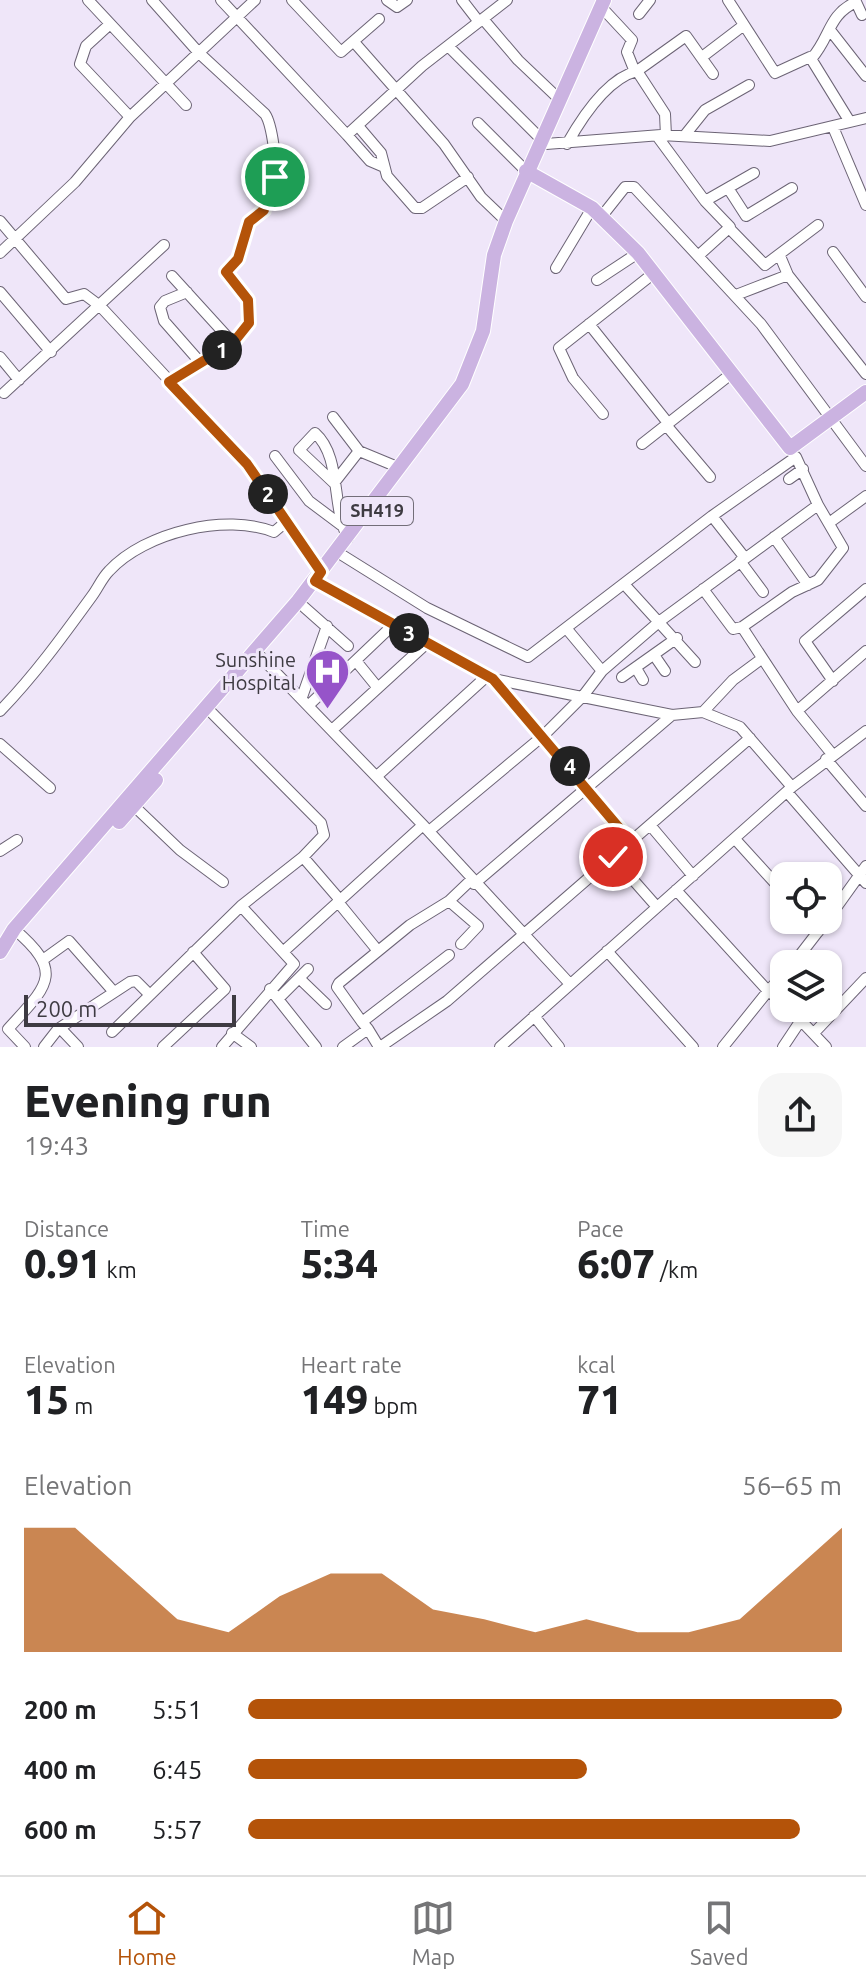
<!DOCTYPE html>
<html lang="en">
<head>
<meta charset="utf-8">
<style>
	body { margin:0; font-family:Ubuntu,sans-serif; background:#f6f6f6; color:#202124; height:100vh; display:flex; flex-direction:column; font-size:30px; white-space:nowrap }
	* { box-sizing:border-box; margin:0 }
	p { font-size:26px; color:#757577 }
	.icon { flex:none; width:44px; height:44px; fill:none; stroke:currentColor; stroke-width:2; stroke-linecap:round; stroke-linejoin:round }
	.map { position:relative; height:1047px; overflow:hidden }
	.sheet { display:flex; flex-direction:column; background:#fff; flex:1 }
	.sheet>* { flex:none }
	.tools { position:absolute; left:770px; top:862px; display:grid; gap:16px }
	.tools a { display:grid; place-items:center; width:72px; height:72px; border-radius:16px; background:#fff; box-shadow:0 2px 6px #0004; font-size:40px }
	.scale { position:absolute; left:24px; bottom:20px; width:212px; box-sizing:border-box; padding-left:8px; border:4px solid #3e3b42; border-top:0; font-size:22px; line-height:28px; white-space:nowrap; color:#3e3b42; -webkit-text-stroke:6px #efe6f9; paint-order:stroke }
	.pin { position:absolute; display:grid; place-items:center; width:68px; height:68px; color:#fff; margin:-34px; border:4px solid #fff; border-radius:50%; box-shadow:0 2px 8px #0007 }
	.km { position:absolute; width:40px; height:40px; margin:-20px; border-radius:50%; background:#222; color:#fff; font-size:22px; line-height:40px; text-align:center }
	.round { display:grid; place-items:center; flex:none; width:84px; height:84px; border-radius:24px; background:#f6f6f6 }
	.overview { display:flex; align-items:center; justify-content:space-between; height:136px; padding:0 24px }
	h1 { font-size:44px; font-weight:800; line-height:60px }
	.figures { display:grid; grid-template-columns:repeat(3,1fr); gap:12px; height:136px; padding:8px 24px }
	.figures div { display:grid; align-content:center }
	.figures b { font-size:40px; font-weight:800 }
	.figures small { font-size:22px; font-weight:400 }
	.figures p { font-size:22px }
	.chart { height:224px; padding:16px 24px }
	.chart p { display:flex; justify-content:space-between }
	.chart svg { width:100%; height:144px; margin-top:8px; fill:#b45309; opacity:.7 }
	ul { padding:0 24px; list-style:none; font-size:26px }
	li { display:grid; grid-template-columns:128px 96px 1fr; align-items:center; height:60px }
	li i { height:20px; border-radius:10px; background:#b45309 }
	.dock { display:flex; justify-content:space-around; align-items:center; height:112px; border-top:2px solid #e0e0e0; background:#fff; font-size:22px; color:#757577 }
	.dock a { display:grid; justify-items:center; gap:4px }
	.dock .active { color:#b45309 }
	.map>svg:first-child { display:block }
</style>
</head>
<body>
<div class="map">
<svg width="866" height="1047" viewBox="0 0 866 1047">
	<rect width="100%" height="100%" fill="#efe6f9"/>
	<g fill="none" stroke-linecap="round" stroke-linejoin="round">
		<defs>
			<path id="minor" d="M88,0L186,105
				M152,0L199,53L265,114C272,124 278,167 274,180C271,194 263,192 264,210L249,222L238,259L226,272L248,300L249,323L233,343L169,382
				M221,0L347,135L422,66L507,0
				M292,0L341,52L379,19
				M387,0L397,7L407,0
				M462,0L479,22
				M728,0L775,73L810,57L850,122
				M605,11L632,40L627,52L635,72
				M639,14L650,0
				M483,19L518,60L559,99
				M110,24L86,46L80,64L130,117
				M830,30L866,76
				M354,42L444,144L481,197L506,221
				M448,46L546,144L661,135L770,141L866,118
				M702,57L744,25
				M812,58C831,36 828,15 856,2L862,15
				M478,123L526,171
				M358,126L381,153L387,176L415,208H422L468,177
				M833,127L866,205
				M347,135L370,161L384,167
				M685,135L705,110L749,85
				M657,136L705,201L754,173
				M666,136L665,114L637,71L686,36L713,74
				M567,144C581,119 606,79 637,71
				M728,188L746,216L792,188
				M602,216L625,187H634L761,324L866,466
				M0,221L66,299L84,294L100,306L247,464L321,572
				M729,228L765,265L818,225
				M833,252L866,297
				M0,253L75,182L130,117L255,0
				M698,256L730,227L705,201
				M780,256L788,275L866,374
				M556,268L592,208
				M172,276L233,343
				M597,280L638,253
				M0,292L51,352
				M187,292L165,301L160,307L164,321L200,362
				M736,295L788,275
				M589,324L668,423
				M0,357L19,380
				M4,393L164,245
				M603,414L573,378L559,348L654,273
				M333,417L359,451L400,468
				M666,425L710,477
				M642,444L731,374
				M275,456L309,501L341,525
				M789,479L803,469
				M712,516L745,558
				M829,523L866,496
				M774,537L808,585
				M348,538C331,507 342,457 315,433L299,450L334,483L359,451
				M342,555L427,608L528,657L712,516L796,457L818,505
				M740,561L763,592
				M315,581L493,679L672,715L703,712L740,727L792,787L500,1047
				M624,584L695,662
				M304,607L348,646
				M742,627L797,711L832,754
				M566,628L602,671
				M255,651L423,825L570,984
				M654,655L665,671
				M356,661L378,688
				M636,668L643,680
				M622,677L677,638
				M493,679L631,842
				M833,681L805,641L866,589
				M302,697L327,626
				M309,705L393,625
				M0,711C34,676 63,636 92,596C98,588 102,578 109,571C145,532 226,513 274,532L287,521
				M797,711L866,651
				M703,712L733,680L760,660
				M332,730L427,643
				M0,744L50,788
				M826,759L866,806
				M377,776L487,676
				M792,787L866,731
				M787,792L866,883
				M134,806L180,850L223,882
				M650,825L693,876
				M429,831L544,735L583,696L602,671L660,621L818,505L843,548L818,580L792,592L742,627L733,629L703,589
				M735,839L784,893
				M0,851L17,840
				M303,857L340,900
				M613,857L657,907
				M474,884L672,715
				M676,890L768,991L784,974
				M449,901L478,926L461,944
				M338,902L378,951
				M828,919L866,866
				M808,920L818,932
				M14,929C66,973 47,986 8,1029L25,1047
				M284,951L423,825
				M607,951L693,1047
				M44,959L69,941L113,991
				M793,964L827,920
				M299,978L326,1004
				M270,989L316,1047
				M278,999L308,969
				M789,1008L826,1047
				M534,1016L559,1047
				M362,1022L337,987L339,983L410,925L449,901L471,880
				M60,1028L78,1047
				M368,1029L362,1022L449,955
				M112,1032L150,995
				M232,1033L251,1047
				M814,1033L866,978
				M44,1047L58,1029L130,982L136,981L150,995L241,906L303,857L324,835L321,823L207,708
				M163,1047L225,989L193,952
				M222,1047L294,964L241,906
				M343,1047L368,1029L379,1047
				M380,1047L447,1001L750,738
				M723,1047L768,991L784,1003
				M783,1047L801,1020"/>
			<path id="major" d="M526,171L592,208L638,253L790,448L866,392
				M119,822L156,780
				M0,952L14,929L298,601L462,384L483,331L494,255L506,221L604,0"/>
		</defs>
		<use href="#minor" stroke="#6c6475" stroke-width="12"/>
		<use href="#major" stroke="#fff" stroke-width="16"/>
		<use href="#minor" stroke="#fff" stroke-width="10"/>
		<use href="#major" stroke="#cbb3e1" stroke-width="14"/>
	</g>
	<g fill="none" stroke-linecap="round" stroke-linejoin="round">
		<defs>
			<path id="route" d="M275,177L263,197L264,210L249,222L238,259L226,272L248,300L249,323L233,343L169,382L247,464L321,572L315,581L493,679L631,842L613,857"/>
		</defs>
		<use href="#route" stroke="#fff" stroke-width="16"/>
		<use href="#route" stroke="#b45309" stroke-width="10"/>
	</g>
	<defs>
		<symbol id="hospital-pin" viewBox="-11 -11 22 30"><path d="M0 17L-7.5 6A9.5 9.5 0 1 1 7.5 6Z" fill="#9654c9" stroke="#efe6f9"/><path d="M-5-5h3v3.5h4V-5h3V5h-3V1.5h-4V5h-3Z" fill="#fff"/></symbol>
	</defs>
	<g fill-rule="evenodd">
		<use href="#hospital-pin" x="302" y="646" width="51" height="69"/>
	</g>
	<g text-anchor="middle" stroke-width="6" stroke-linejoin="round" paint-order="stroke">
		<rect fill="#efe6f9" stroke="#736e79" stroke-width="2" x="341" y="497" width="72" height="28" rx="6"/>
		<g font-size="18" font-weight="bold" fill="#3e3b42">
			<text x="377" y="517">SH419</text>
		</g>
		<g font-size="20" fill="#3e3b42" stroke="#efe6f9" text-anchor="end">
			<text x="296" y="667">Sunshine<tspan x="296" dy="23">Hospital</tspan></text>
		</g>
	</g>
</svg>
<div class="tools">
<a><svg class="icon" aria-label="locate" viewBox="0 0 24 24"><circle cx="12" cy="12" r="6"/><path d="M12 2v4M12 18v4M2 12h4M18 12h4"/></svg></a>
<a><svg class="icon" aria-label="layers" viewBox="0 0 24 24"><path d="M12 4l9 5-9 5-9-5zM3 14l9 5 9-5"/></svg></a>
</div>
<div class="scale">200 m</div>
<div class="pin" style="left:275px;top:177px;background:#1e9e55"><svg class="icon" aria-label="arrive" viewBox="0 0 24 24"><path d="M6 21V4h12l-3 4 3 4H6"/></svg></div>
<div class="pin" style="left:613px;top:857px;background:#d93025"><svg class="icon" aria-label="check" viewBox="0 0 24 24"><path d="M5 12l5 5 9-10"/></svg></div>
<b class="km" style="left:222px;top:350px">1</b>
<b class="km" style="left:268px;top:494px">2</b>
<b class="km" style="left:409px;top:633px">3</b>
<b class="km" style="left:570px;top:766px">4</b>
</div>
<section class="sheet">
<div class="overview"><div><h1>Evening run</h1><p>19:43</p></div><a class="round"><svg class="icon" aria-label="share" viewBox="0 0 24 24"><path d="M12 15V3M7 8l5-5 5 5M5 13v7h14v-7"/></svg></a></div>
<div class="figures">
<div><p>Distance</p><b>0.91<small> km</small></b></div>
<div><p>Time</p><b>5:34</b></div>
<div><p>Pace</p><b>6:07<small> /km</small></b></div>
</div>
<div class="figures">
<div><p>Elevation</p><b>15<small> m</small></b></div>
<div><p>Heart rate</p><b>149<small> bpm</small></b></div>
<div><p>kcal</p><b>71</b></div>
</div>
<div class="chart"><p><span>Elevation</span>56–65 m</p>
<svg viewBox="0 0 160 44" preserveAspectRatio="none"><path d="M0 44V6L10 6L20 20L30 34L40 38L50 27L60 20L70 20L80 31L90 34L100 38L110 34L120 38L130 38L140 34L150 20L160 6V44z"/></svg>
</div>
<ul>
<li><b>200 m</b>5:51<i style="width:100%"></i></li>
<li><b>400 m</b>6:45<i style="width:57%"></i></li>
<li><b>600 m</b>5:57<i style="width:93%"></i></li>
</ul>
</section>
<nav class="dock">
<a class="active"><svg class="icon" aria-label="home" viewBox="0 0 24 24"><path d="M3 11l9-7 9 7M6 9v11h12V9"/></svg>Home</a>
<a><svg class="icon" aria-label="map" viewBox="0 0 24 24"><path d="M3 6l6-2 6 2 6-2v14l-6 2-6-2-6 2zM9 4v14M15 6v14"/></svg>Map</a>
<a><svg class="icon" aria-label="saved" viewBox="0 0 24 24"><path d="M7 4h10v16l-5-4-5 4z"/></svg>Saved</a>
</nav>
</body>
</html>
